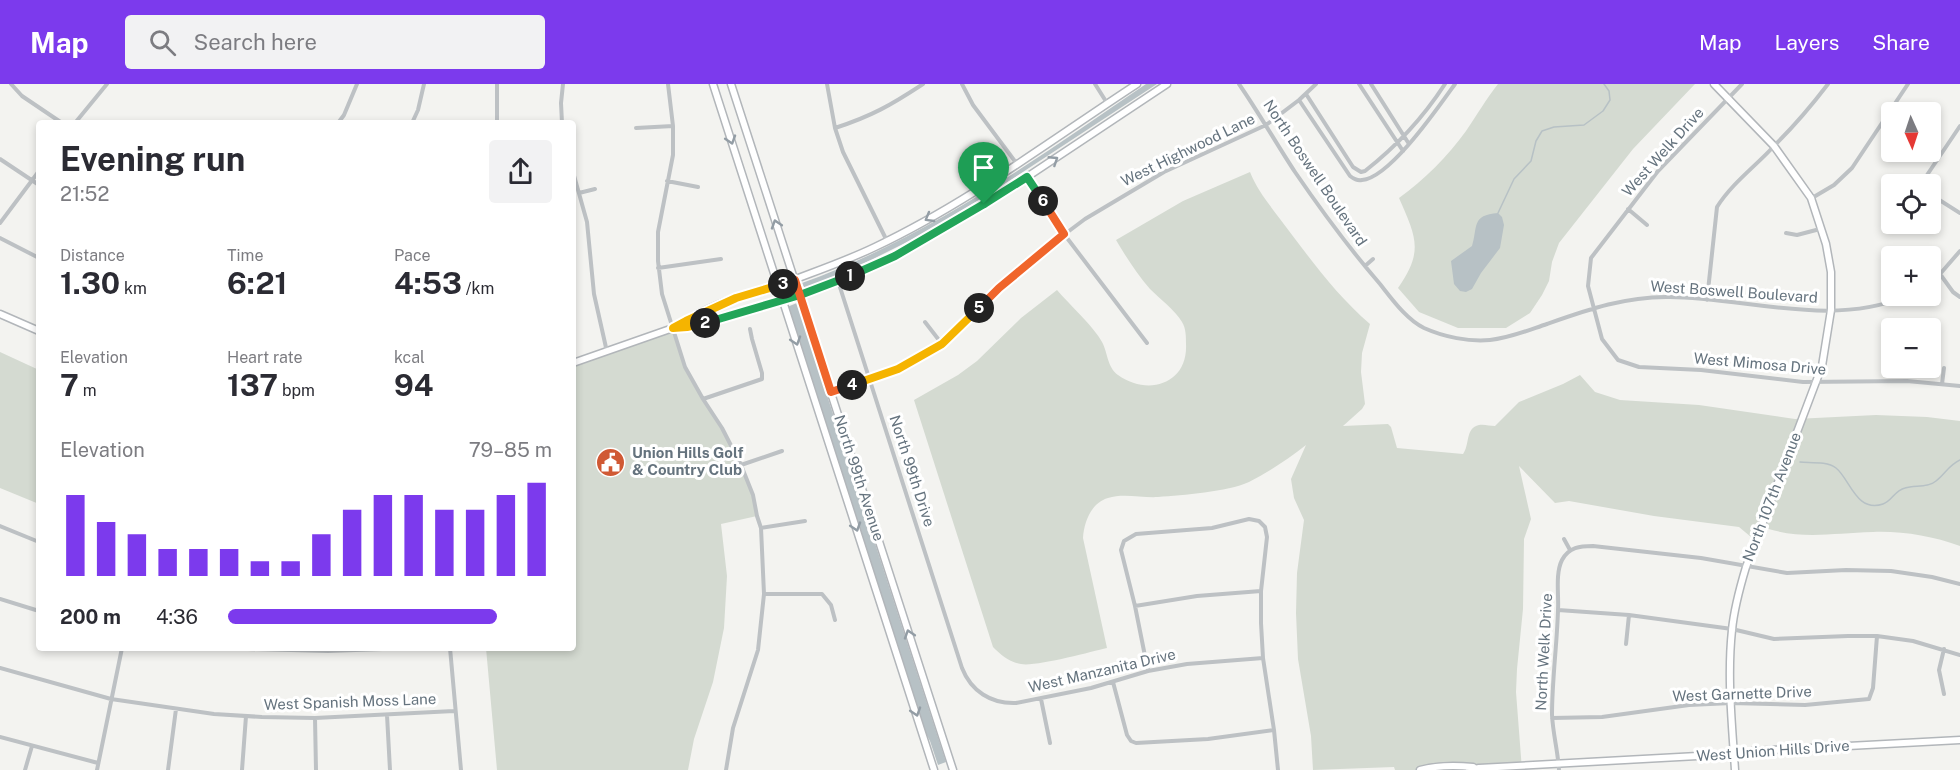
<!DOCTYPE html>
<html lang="en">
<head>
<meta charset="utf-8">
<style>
	body { margin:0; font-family:"Public Sans",sans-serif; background:#f2f2f3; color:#2b2b33; height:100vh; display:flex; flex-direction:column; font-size:22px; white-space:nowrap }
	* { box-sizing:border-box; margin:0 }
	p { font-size:20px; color:#7c7c81 }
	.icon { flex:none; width:33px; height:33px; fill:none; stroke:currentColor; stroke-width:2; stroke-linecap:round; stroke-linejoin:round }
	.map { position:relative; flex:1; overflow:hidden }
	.panel { position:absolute; left:36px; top:36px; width:540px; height:531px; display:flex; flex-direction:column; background:#fff; border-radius:6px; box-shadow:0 3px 9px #0003 }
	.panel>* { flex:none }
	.needle { width:39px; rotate:177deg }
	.tools { position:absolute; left:1881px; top:18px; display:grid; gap:12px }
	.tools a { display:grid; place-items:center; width:60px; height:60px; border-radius:6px; background:#fff; box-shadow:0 3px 9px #0003; font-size:30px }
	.pin { position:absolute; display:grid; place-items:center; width:51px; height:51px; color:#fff; margin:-62px -26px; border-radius:50% 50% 50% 0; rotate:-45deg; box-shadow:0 0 6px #0007 }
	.pin .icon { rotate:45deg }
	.km { position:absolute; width:30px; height:30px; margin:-15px; border-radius:50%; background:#222; color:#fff; font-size:16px; line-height:30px; text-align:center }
	.round { display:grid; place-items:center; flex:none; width:63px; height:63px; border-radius:6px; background:#f2f2f3 }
	.overview { display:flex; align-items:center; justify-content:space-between; height:102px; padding:0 24px }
	h1 { font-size:33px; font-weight:700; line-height:45px }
	.metrics { display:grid; grid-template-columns:repeat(3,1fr); gap:9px; height:102px; padding:6px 24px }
	.metrics div { display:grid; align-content:center }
	.metrics b { font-size:30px; font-weight:700 }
	.metrics small { font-size:16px; font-weight:400 }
	.metrics p { font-size:16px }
	.chart { height:168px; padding:12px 24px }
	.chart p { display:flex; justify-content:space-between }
	.chart svg { width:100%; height:108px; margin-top:6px; stroke:#7c3aed; stroke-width:6 }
	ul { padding:0 24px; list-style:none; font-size:20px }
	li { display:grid; grid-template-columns:96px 72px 1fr; align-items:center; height:45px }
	li i { height:15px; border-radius:8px; background:#7c3aed }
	header { display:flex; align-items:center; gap:36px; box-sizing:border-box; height:84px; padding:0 30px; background:#7c3aed; color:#fff }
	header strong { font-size:28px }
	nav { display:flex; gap:33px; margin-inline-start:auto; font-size:21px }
	.search { width:420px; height:54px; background:#f2f2f3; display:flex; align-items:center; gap:15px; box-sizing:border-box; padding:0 21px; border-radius:6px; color:#7c7c81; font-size:22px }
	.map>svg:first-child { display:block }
</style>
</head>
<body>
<header>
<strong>Map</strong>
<div class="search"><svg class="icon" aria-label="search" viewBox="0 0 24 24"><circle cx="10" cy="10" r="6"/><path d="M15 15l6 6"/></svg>Search here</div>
<nav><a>Map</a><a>Layers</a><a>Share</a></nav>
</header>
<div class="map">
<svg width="1960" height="686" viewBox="0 0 1960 686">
	<rect width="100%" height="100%" fill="#f3f3f0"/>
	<path fill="#d4dad1" d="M1498,0H1695L1633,65L1559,159L1552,178L1549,197L1542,211L1530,229L1506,244H1458L1419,228L1398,204C1424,167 1416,153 1399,114C1424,96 1448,72 1466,47C1477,31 1486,15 1498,0Z
		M1250,88C1257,106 1269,120 1280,135C1309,173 1334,209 1370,240L1362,269L1361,288L1365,320L1362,325L1343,342L1388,340L1391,343L1397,364L1463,370C1470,361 1465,344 1479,341C1484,340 1490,342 1495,342L1519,318L1563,300L1580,291L1595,308L1620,316L1699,321L1795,335L1876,331L1927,333L1960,337V462C1932,452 1903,447 1873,448C1830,449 1798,457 1757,441L1751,453L1739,443L1654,432L1569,417L1555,419L1519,382L1531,435L1524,455L1523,525L1517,585L1516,608L1522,686H1395L1394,683L1313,686L1311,652L1298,575L1296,529L1297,489L1304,436L1294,414L1291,395L1306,361C1288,375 1269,388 1249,398C1227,408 1183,411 1158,413C1142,414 1123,409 1108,414C1091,419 1084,438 1083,454L1107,564C1090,568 1035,583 1021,580C1009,578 1001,571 993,563L914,316L958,291L977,277L1021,234L1057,206C1069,220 1095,244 1102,258C1108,269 1107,283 1118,291C1147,312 1188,301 1186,260C1186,253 1186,244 1182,238C1175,226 1160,215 1150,205C1137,190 1126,173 1116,156L1183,117Z
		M673,244C677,257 680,272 686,284C712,335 746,375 757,432L721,440L727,492L724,544L713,598L694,655L688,686H497L486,564H573V279Z
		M0,268L39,286V420L0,404Z"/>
	<path fill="#b7c1c5" d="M1146,0H1157L997,105L925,149L873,175L805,205L802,199C928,154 1037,74 1146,0Z
		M1498,129L1502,133L1504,141L1500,164L1481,189L1472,205L1466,208L1460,207L1454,200L1451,177L1472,162C1478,143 1471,131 1498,129Z
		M797,219L946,678L938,681L930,657L922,642L787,223Z"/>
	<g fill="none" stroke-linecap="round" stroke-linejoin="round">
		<path stroke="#b7c1c5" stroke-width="1.5" d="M1498,129L1514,95L1531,77L1536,57L1542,47L1554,43L1584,41L1603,27L1610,16L1609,7L1604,0
			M1800,378C1810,379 1827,377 1836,384C1850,395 1856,429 1883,420C1892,417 1895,406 1905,404C1915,401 1928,404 1936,397C1945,390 1949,381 1960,376"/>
		<defs>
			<path id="secondary" d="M713,0L934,686
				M731,0L953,686
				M1714,0L1774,62L1811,114L1826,160L1831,188V226L1822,282L1746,483C1740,503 1734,525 1732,546C1727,593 1732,640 1735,686
				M0,230L39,247
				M676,244L687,243L742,229L799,211L838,197L895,172L1027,93L1167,0
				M573,279L673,244C693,232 716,220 738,213C750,210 762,208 773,204C807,190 842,179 875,163C968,119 1051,56 1137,0
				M1420,686C1438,681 1454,681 1473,683
				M1469,686L1479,684L1734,670L1754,667L1960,656"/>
		</defs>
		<use href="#secondary" stroke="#b2b6ba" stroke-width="9"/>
		<path stroke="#bdc1c4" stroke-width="4" d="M11,0L22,12L62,39
			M668,0L673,42V71L658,148V177L662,210L685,283L703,315L722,344L741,381L753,411L757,432L761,444L764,510L758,566L733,644L726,686
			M827,0L835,44L843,68L887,157
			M962,0L973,21L1017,80
			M1095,0L1107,19
			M1239,0C1259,29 1276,59 1295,88C1321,126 1349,164 1380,200C1392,215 1406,235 1424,244C1444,253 1469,258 1490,256C1510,254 1529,246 1547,240C1587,226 1626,212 1670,213C1749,214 1830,244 1907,212
			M1359,0L1403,67
			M1371,0L1409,60
			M1742,0L1658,87L1591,174L1588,202L1602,255L1618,276L1639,283L1701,286L1803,298L1907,297L1960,302
			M1306,10L1353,83L1361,88L1365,87C1397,62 1423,34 1445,0
			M1299,16L1350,92C1354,95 1357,97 1362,96C1390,94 1439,22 1455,0
			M75,39L107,0
			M338,39L344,31L357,0
			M412,39L418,26L424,0
			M497,39V0
			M562,39L561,19L563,0
			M636,44L673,42
			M835,44C872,32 891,21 923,0
			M0,75L39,101
			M573,88L587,138L594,210L607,268
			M1027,93L1064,150L1147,259
			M667,97L698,103
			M1924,100L1927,91L1960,42
			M579,109L595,105
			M1930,110L1960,129
			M1812,114L1834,101L1852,84L1908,0
			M1628,125L1647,141
			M0,139L39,87
			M1786,149L1797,151L1820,145
			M0,154L39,174
			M1365,182L1373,175
			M658,184L721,175
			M1940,190L1953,208L1960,213
			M838,197L962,584C971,607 991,620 1016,619L1091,604L1148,587L1187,580L1263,574
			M1930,197L1940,190L1960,167
			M1707,216L1717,123C1732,99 1756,82 1775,61C1794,42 1812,21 1828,0
			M925,238L942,260
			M1942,300L1944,284
			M831,308L898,285L942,260L999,204L1061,153L1085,135L1164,88L1266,41L1299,16L1316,0
			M703,315L762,295V289L752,255L750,245
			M741,381L782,367
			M0,442L39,458
			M761,444L805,437
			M1564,455L1570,466
			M764,510H822L831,521L835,536
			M0,515L39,527
			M1135,522L1197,512L1261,507
			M1558,526L1629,531L1732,545L1774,555L1848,552H1877L1913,557L1960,571
			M1626,560L1629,531
			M212,564L328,567L410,564
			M450,564L461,686
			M1944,565L1939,586L1944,610
			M0,584L111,615L214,630L262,633L315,634L454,627
			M1148,587L1135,522L1121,466L1124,457L1136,450L1212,444L1249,435L1259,437L1265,443L1267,453L1261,507V539L1263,574L1274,646L1278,686
			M1113,598L1127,651L1131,657L1136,659L1208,655L1274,646
			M1041,615L1050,659
			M387,631L390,686
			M315,634L316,686
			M1552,634L1602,633L1689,621L1731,619L1805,621L1869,615L1873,604L1877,552
			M0,653L98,679
			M25,686L32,662
			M97,686L122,564
			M168,686L176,625
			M242,686L246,632
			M1559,686C1558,668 1553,650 1552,631C1552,596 1557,561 1558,526C1559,511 1555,490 1562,476C1569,463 1580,462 1593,462L1701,474L1787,489L1846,486L1891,487L1932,493L1960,500"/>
		<use href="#secondary" stroke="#fff" stroke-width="6"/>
	</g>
	<defs><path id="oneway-chevron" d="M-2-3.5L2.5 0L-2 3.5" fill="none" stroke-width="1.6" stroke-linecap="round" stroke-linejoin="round" transform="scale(1.5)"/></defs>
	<g stroke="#939da5">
		<use href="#oneway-chevron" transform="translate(731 56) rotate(72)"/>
		<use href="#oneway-chevron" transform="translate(1054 76) rotate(-33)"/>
		<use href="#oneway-chevron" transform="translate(929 134) rotate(150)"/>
		<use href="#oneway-chevron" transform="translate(776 140) rotate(-108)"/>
		<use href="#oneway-chevron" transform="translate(796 257) rotate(72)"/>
		<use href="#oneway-chevron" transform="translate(856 443) rotate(72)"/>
		<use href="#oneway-chevron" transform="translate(909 550) rotate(-108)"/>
		<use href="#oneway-chevron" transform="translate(916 628) rotate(72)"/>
	</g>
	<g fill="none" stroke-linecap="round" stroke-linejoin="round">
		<defs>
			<path id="split-1" d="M850,192L895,172L984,120"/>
			<path id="split-2" d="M705,239L800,211L850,192"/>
			<path id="split-3" d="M705,239L687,243L673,244L686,237L736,214L783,200"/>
			<path id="split-4" d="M783,200L795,196L831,308L852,301"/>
			<path id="split-5" d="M852,301L898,285L942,260L979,224"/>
			<path id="split-6" d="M979,224L999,204L1064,150L1043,117"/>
			<path id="split-7" d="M984,120L1027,93L1043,117"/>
		</defs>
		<use href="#split-1" stroke="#fff" stroke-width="12"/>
		<use href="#split-2" stroke="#fff" stroke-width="12"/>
		<use href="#split-3" stroke="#fff" stroke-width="12"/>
		<use href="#split-4" stroke="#fff" stroke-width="12"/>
		<use href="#split-5" stroke="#fff" stroke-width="12"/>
		<use href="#split-6" stroke="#fff" stroke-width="12"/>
		<use href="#split-7" stroke="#fff" stroke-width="12"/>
		<use href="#split-1" stroke="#22a559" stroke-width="8"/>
		<use href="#split-2" stroke="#22a559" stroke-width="8"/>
		<use href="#split-3" stroke="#f5b400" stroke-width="8"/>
		<use href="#split-4" stroke="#f0652b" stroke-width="8"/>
		<use href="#split-5" stroke="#f5b400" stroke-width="8"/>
		<use href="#split-6" stroke="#f0652b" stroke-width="8"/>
		<use href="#split-7" stroke="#22a559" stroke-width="8"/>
	</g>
	<defs>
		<symbol id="civic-disc" viewBox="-11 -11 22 22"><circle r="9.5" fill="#d05934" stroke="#fff"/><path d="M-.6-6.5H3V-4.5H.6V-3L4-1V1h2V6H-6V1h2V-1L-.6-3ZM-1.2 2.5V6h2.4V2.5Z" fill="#fff"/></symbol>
	</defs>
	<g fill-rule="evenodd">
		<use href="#civic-disc" x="594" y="362" width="33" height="33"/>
	</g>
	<g text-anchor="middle" stroke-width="6" stroke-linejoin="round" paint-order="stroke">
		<g font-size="15" fill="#65737e" stroke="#fff">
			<text transform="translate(1188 66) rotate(-26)" y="5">West Highwood Lane</text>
			<text transform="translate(1663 68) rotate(-48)" y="5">West Welk Drive</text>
			<text transform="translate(1315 89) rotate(56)" y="5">North Boswell Boulevard</text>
			<text transform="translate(1734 208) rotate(4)" y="5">West Boswell Boulevard</text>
			<text transform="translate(1760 280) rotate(5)" y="5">West Mimosa Drive</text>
			<text transform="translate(912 387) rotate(72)" y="5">North 99th Drive</text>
			<text transform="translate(859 394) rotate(72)" y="5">North 99th Avenue</text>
			<text transform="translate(1772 413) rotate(-69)" y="5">North 107th Avenue</text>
			<text transform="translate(1544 568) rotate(-87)" y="5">North Welk Drive</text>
			<text transform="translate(1102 587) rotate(-13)" y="5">West Manzanita Drive</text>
			<text transform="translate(1742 610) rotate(-2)" y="5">West Garnette Drive</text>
			<text transform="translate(350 618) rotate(-2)" y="5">West Spanish Moss Lane</text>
			<text transform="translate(1773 667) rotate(-4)" y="5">West Union Hills Drive</text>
		</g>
		<g font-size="15" font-weight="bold" fill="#65737e" stroke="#fff" text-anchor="start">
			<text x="632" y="374">Union Hills Golf<tspan x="632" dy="17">&amp; Country Club</tspan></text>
		</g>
	</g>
</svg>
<div class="tools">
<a><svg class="needle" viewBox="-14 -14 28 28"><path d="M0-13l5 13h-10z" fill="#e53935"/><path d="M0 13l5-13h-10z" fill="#7c7c81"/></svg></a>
<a><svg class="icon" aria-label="locate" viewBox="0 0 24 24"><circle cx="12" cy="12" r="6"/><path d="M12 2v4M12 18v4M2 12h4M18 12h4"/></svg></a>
<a>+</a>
<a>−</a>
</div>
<div class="pin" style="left:984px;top:120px;background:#1e9e55"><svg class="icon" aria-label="arrive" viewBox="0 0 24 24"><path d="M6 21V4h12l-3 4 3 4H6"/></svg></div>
<b class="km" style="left:850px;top:192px">1</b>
<b class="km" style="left:705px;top:239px">2</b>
<b class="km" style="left:783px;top:200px">3</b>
<b class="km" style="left:852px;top:301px">4</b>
<b class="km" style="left:979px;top:224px">5</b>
<b class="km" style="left:1043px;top:117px">6</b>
<section class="panel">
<div class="overview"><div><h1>Evening run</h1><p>21:52</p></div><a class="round"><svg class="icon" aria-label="share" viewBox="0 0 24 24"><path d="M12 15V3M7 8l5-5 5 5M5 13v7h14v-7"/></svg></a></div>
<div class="metrics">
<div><p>Distance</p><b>1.30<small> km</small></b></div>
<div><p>Time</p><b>6:21</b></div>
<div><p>Pace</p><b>4:53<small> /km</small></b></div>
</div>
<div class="metrics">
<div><p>Elevation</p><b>7<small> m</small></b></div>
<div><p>Heart rate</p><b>137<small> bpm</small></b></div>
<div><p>kcal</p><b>94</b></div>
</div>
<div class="chart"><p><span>Elevation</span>79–85 m</p>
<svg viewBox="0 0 160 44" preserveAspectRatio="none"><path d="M5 44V11M15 44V22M25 44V27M35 44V33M45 44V33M55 44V33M65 44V38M75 44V38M85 44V27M95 44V17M105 44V11M115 44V11M125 44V17M135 44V17M145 44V11M155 44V6"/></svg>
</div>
<ul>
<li><b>200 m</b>4:36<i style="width:83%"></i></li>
</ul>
</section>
</div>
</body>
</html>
